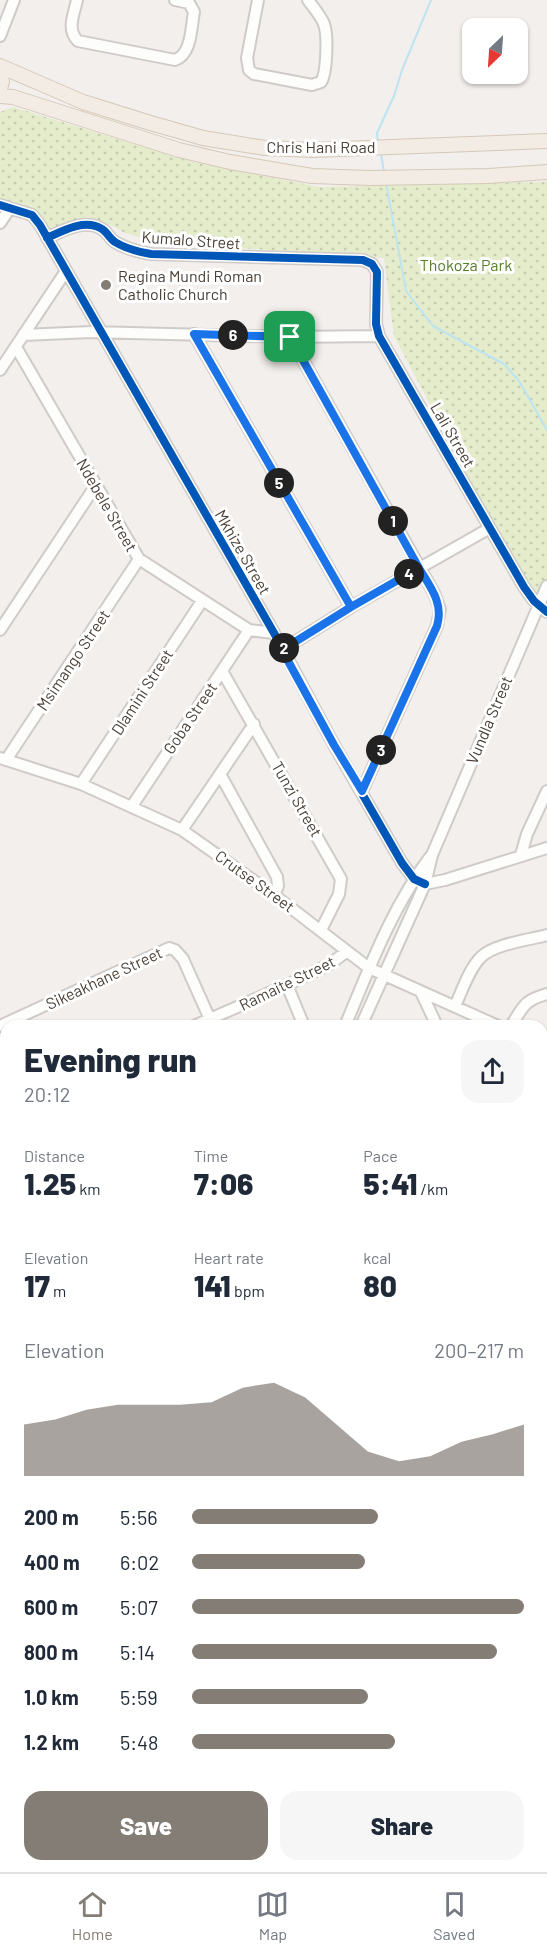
<!DOCTYPE html>
<html lang="en">
<head>
<meta charset="utf-8">
<style>
	body { margin:0; font-family:Barlow,sans-serif; background:#f6f6f7; color:#1f2937; height:100vh; display:flex; flex-direction:column; font-size:22px; white-space:nowrap }
	* { box-sizing:border-box; margin:0 }
	p { font-size:20px; color:#747a83 }
	.icon { flex:none; width:33px; height:33px; fill:none; stroke:currentColor; stroke-width:2; stroke-linecap:round; stroke-linejoin:round }
	.map { position:relative; flex:1; overflow:hidden }
	.drawer { position:absolute; left:0px; top:1020px; width:548px; height:852px; display:flex; flex-direction:column; background:#fff; border-radius:18px 18px 0 0; box-shadow:0 2px 4px #0004 }
	.drawer>* { flex:none }
	.needle { width:39px; rotate:205deg }
	.controls { position:absolute; left:462px; top:18px; display:grid; gap:12px }
	.controls a { display:grid; place-items:center; width:66px; height:66px; border-radius:12px; background:#fff; box-shadow:0 2px 4px #0004; font-size:30px }
	.pin { position:absolute; display:grid; place-items:center; width:51px; height:51px; color:#fff; margin:-26px; border-radius:12px; box-shadow:0 3px 9px #0006 }
	.km { position:absolute; width:30px; height:30px; margin:-15px; border-radius:50%; background:#222; color:#fff; font-size:16px; line-height:30px; text-align:center }
	.round { display:grid; place-items:center; flex:none; width:63px; height:63px; border-radius:18px; background:#f6f6f7 }
	.head { display:flex; align-items:center; justify-content:space-between; height:102px; padding:0 24px }
	h1 { font-size:33px; font-weight:800; line-height:45px }
	.figures { display:grid; grid-template-columns:repeat(3,1fr); gap:9px; height:102px; padding:6px 24px }
	.figures div { display:grid; align-content:center }
	.figures b { font-size:30px; font-weight:800 }
	.figures small { font-size:16px; font-weight:400 }
	.figures p { font-size:16px }
	.chart { height:168px; padding:12px 24px }
	.chart p { display:flex; justify-content:space-between }
	.chart svg { width:100%; height:108px; margin-top:6px; fill:#847d76; opacity:.7 }
	.button { display:flex; gap:12px; margin-top:auto; padding:12px 24px }
	.button a { flex:1; height:69px; border-radius:18px; background:#847d76; color:#fff; font-size:24px; font-weight:800; line-height:69px; text-align:center }
	.button a+a { background:#f6f6f7; color:#1f2937 }
	ul { padding:0 24px; list-style:none; font-size:20px }
	li { display:grid; grid-template-columns:96px 72px 1fr; align-items:center; height:45px }
	li i { height:15px; border-radius:8px; background:#847d76 }
	.menu { display:flex; justify-content:space-around; align-items:center; height:84px; border-top:2px solid #e0e1e3; background:#fff; font-size:16px; color:#747a83 }
	.menu a { display:grid; justify-items:center; gap:3px }
	.menu .on { color:#847d76 }
	.map>svg:first-child { display:block }
</style>
</head>
<body>
<div class="map">
<svg width="547" height="1872" viewBox="0 0 547 1872">
	<defs>
		<pattern id="park-dots" width="8" height="8" patternUnits="userSpaceOnUse" patternTransform="scale(1.5)"><rect width="8" height="8" fill="#e4eccc"/><path d="M2 2h.1M6 6h.1" fill="none" stroke="#c5cbb0" stroke-width="1.8" stroke-linecap="round"/></pattern>
	</defs>
	<rect width="100%" height="100%" fill="#f2efec"/>
	<path fill="#ede5db" d="M134,1866H204L206,1872H116Z
		M216,1866H490L489,1872H218Z"/>
	<path fill="url(#park-dots)" d="M13,107L193,162L320,187L547,182V602L538,597L483,505L394,336L384,258L156,242L125,233L115,227L88,217L48,230L34,211L0,199V112Z"/>
	<g fill="none" stroke-linecap="round" stroke-linejoin="round">
		<path stroke="#bce4f1" stroke-width="2" d="M378,142L377,133L394,96L402,70L431,0
			M381,154L384,172
			M386,183L406,291L433,326L504,364L519,381L547,430"/>
		<defs>
			<path id="minor" d="M77,0C74,14 66,30 78,41L175,60C192,54 191,27 194,12L189,3L175,0
				M258,0L247,58L249,70L254,74L312,85L321,82C327,73 328,35 324,24C321,16 313,7 308,0
				M0,36L14,0
				M0,205L32,215L40,225L274,633L334,745L402,863L414,879L425,884
				M0,223L10,208
				M47,238C62,231 85,218 102,229C107,232 110,239 115,242C126,249 139,252 151,254L363,260L372,264L377,272L376,324L379,336L524,587L534,601L547,612
				M194,334L351,607
				M23,335L91,332L290,337L379,336
				M290,337L434,593L440,609L437,626L362,791
				M16,347L139,559L249,630L274,633
				M0,370L66,271
				M0,630L96,485
				M282,650L351,607L490,528
				M222,671L341,879L339,894L321,930
				M0,758L81,784L182,830L274,895L369,968L498,1026
				M6,760L139,559
				M220,774L277,877L278,886L274,895
				M81,784L202,601
				M132,806L249,630
				M182,830L254,724
				M521,855L527,834L547,791
				M425,884L445,880L547,848
				M287,985L304,1026
				M421,992L437,1026
				M455,1006C462,991 469,969 481,957C494,944 529,940 547,935
				M0,1026L169,948L175,950L183,959L213,1026
				M194,1026L287,985L330,964L346,952
				M345,1026C369,969 392,907 430,857
				M361,1026L425,884L432,855L547,586
				M511,1026C523,1007 524,1000 547,994
				M542,1046L547,1048
				M542,1080L547,1077
				M0,1117L6,1115
				M542,1168L547,1165
				M0,1213L6,1215
				M542,1248L547,1259
				M0,1373L6,1375
				M542,1412L547,1399
				M542,1429L547,1431
				M0,1499L6,1502
				M0,1517L6,1520
				M542,1517L547,1519
				M0,1597L6,1583
				M542,1681L547,1683
				M542,1751L547,1739
				M0,1790L6,1776
				M0,1833L6,1819
				M542,1844H547
				M211,1866L213,1872
				M73,1872L76,1866
				M93,1872L112,1866
				M494,1872L495,1866"/>
			<path id="major" d="M0,66L83,102L147,122L203,138L265,148L313,150L547,141
				M0,70L2,81L0,89
				M0,96L13,97L179,150L230,162L312,176L370,178L488,176L547,172"/>
		</defs>
		<use href="#minor" stroke="#cfcbc8" stroke-width="14"/>
		<use href="#major" stroke="#d5c8b9" stroke-width="16"/>
		<use href="#minor" stroke="#fdfdfc" stroke-width="10"/>
		<use href="#major" stroke="#f2ece4" stroke-width="14"/>
		<defs>
			<path id="cycleway" d="M0,205L32,215L40,225L274,633L334,745L402,863L414,879L425,884
				M47,238C62,231 85,218 102,229C107,232 110,239 115,242C126,249 139,252 151,254L363,260L372,264L377,272L376,324L379,336L524,587L534,601L547,612"/>
		</defs>
		<use href="#cycleway" stroke="#fff" stroke-width="11"/>
		<use href="#cycleway" stroke="#0057b8" stroke-width="8"/>
	</g>
	<g fill="none" stroke-linecap="round" stroke-linejoin="round">
		<defs>
			<path id="route" d="M290,337L419,568L351,607L282,650L334,745L362,791L437,626C444,603 430,587 419,568L351,607L194,334L290,337"/>
		</defs>
		<use href="#route" stroke="#fff" stroke-width="12"/>
		<use href="#route" stroke="#1a73e8" stroke-width="8"/>
	</g>
	<circle fill="#847d76" stroke="#fff" stroke-width="2" cx="106" cy="285" r="6"/>
	<g text-anchor="middle" stroke-width="6" stroke-linejoin="round" paint-order="stroke">
		<g font-size="16" fill="#493f37" stroke="#fff">
			<text x="321" y="153">Chris Hani Road</text>
			<text transform="translate(191 240) rotate(4)" y="6">Kumalo Street</text>
			<text transform="translate(453 435) rotate(60)" y="6">Lali Street</text>
			<text transform="translate(107 505) rotate(60)" y="6">Ndebele Street</text>
			<text transform="translate(243 552) rotate(60)" y="6">Mkhize Street</text>
			<text transform="translate(73 660) rotate(-56)" y="6">Msimango Street</text>
			<text transform="translate(142 692) rotate(-57)" y="6">Dlamini Street</text>
			<text transform="translate(190 718) rotate(-56)" y="6">Goba Street</text>
			<text transform="translate(489 720) rotate(-67)" y="6">Vundla Street</text>
			<text transform="translate(297 799) rotate(60)" y="6">Tunzi Street</text>
			<text transform="translate(255 881) rotate(36)" y="6">Crutse Street</text>
			<text transform="translate(104 978) rotate(-25)" y="6">Sikeakhane Street</text>
			<text transform="translate(287 983) rotate(-26)" y="6">Ramaite Street</text>
		</g>
		<g font-size="16" fill="#557e28" stroke="#fff">
			<text x="466" y="271">Thokoza Park</text>
		</g>
		<g font-size="16" fill="#493f37" stroke="#fff" text-anchor="start">
			<text x="118" y="282">Regina Mundi Roman<tspan x="118" dy="18">Catholic Church</tspan></text>
		</g>
	</g>
</svg>
<div class="controls">
<a><svg class="needle" viewBox="-14 -14 28 28"><path d="M0-13l5 13h-10z" fill="#e53935"/><path d="M0 13l5-13h-10z" fill="#747a83"/></svg></a>
</div>
<div class="pin" style="left:290px;top:337px;background:#1e9e55"><svg class="icon" aria-label="arrive" viewBox="0 0 24 24"><path d="M6 21V4h12l-3 4 3 4H6"/></svg></div>
<b class="km" style="left:393px;top:521px">1</b>
<b class="km" style="left:284px;top:648px">2</b>
<b class="km" style="left:381px;top:750px">3</b>
<b class="km" style="left:409px;top:574px">4</b>
<b class="km" style="left:279px;top:483px">5</b>
<b class="km" style="left:233px;top:335px">6</b>
<section class="drawer">
<div class="head"><div><h1>Evening run</h1><p>20:12</p></div><a class="round"><svg class="icon" aria-label="share" viewBox="0 0 24 24"><path d="M12 15V3M7 8l5-5 5 5M5 13v7h14v-7"/></svg></a></div>
<div class="figures">
<div><p>Distance</p><b>1.25<small> km</small></b></div>
<div><p>Time</p><b>7:06</b></div>
<div><p>Pace</p><b>5:41<small> /km</small></b></div>
</div>
<div class="figures">
<div><p>Elevation</p><b>17<small> m</small></b></div>
<div><p>Heart rate</p><b>141<small> bpm</small></b></div>
<div><p>kcal</p><b>80</b></div>
</div>
<div class="chart"><p><span>Elevation</span>200–217 m</p>
<svg viewBox="0 0 160 44" preserveAspectRatio="none"><path d="M0 44V23L10 21L20 17L30 15L40 15L50 15L60 14L70 8L80 6L90 12L100 23L110 34L120 38L130 36L140 30L150 27L160 23V44z"/></svg>
</div>
<ul>
<li><b>200 m</b>5:56<i style="width:56%"></i></li>
<li><b>400 m</b>6:02<i style="width:52%"></i></li>
<li><b>600 m</b>5:07<i style="width:100%"></i></li>
<li><b>800 m</b>5:14<i style="width:92%"></i></li>
<li><b>1.0 km</b>5:59<i style="width:53%"></i></li>
<li><b>1.2 km</b>5:48<i style="width:61%"></i></li>
</ul>
<div class="button"><a>Save</a><a>Share</a></div>
</section>
</div>
<nav class="menu">
<a class="on"><svg class="icon" aria-label="home" viewBox="0 0 24 24"><path d="M3 11l9-7 9 7M6 9v11h12V9"/></svg>Home</a>
<a><svg class="icon" aria-label="map" viewBox="0 0 24 24"><path d="M3 6l6-2 6 2 6-2v14l-6 2-6-2-6 2zM9 4v14M15 6v14"/></svg>Map</a>
<a><svg class="icon" aria-label="saved" viewBox="0 0 24 24"><path d="M7 4h10v16l-5-4-5 4z"/></svg>Saved</a>
</nav>
</body>
</html>
